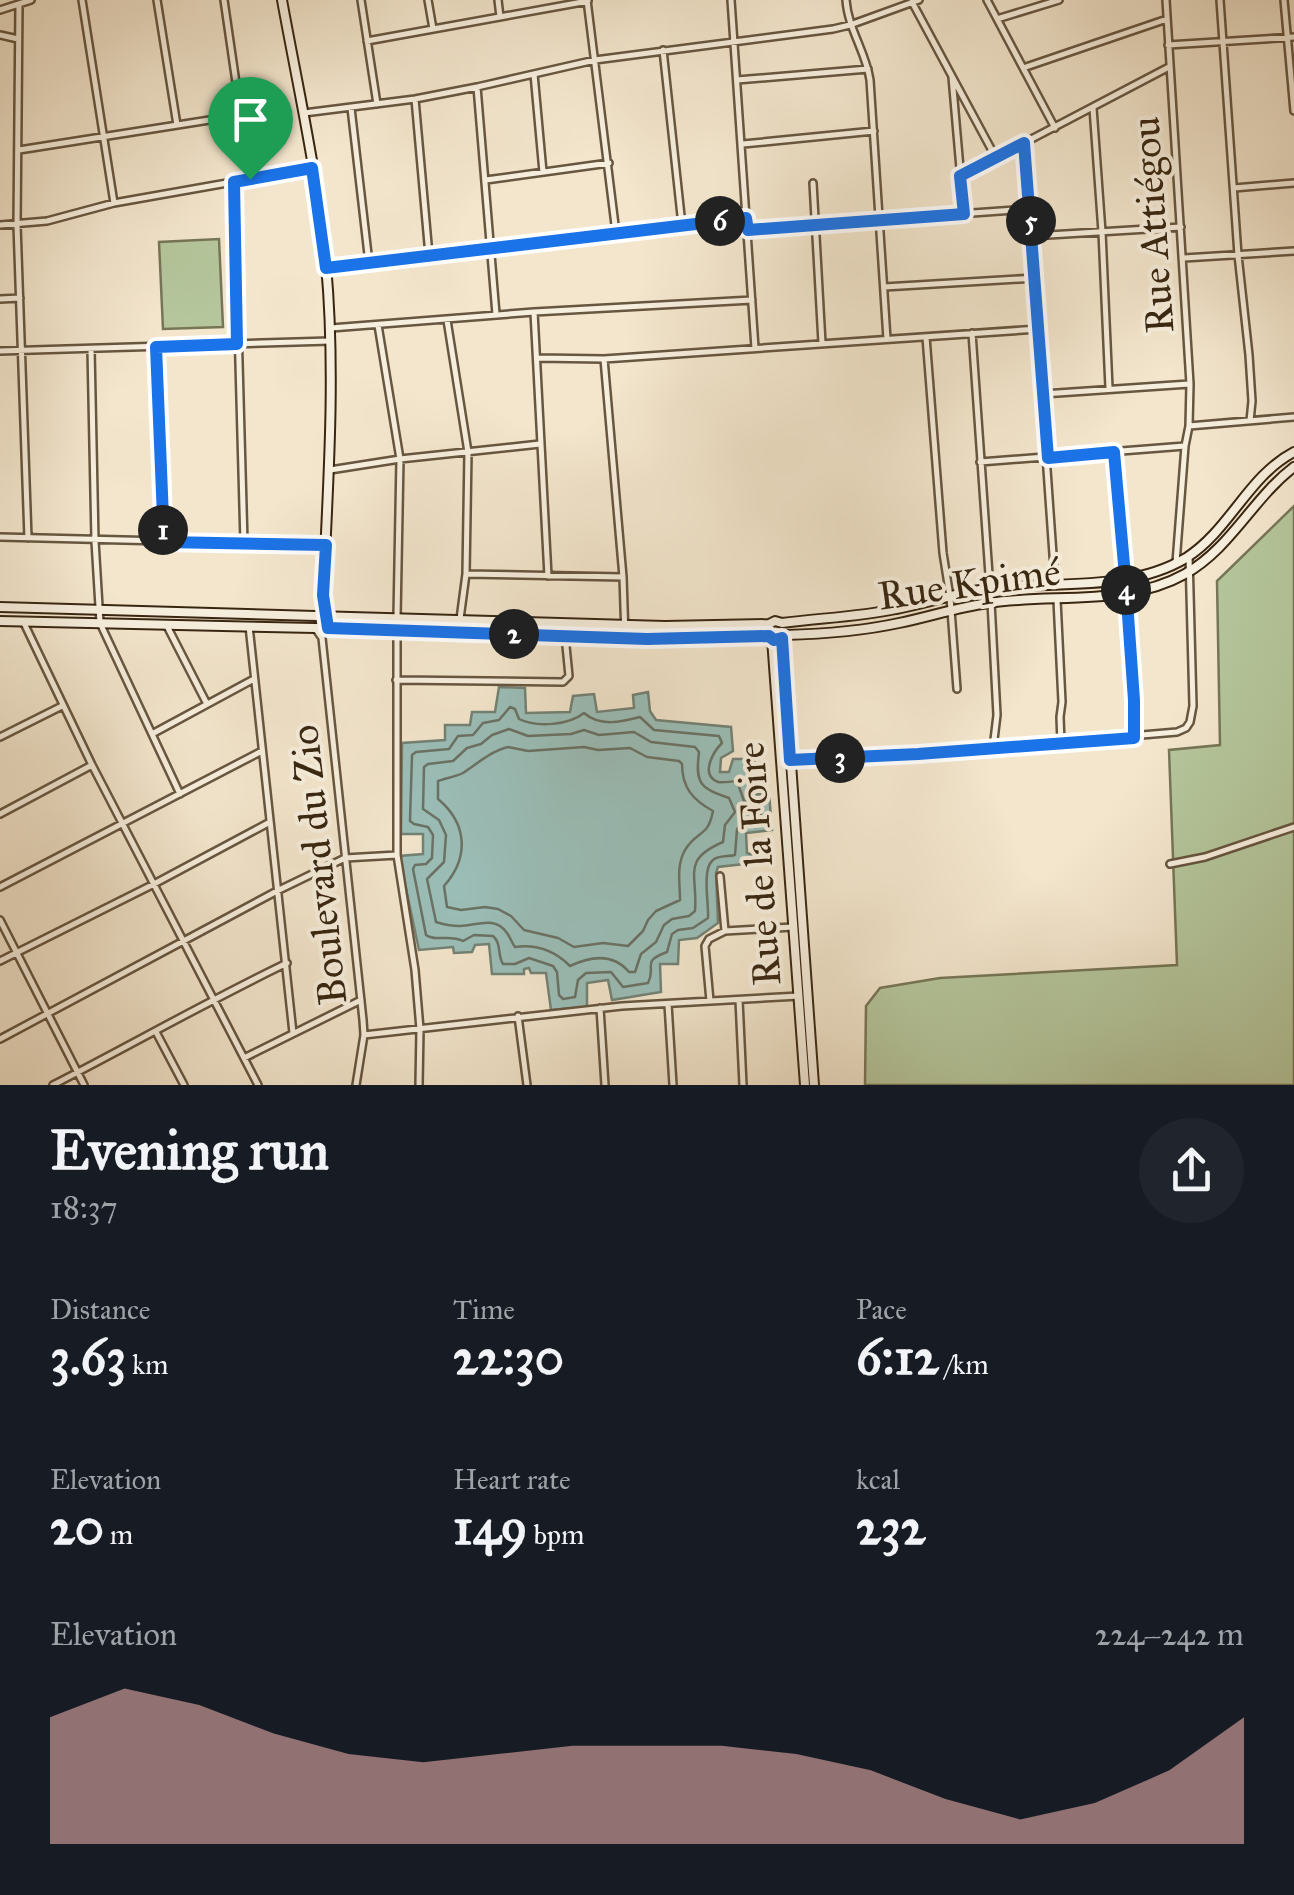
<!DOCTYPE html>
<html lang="en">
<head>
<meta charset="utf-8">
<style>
	body { margin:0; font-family:"IM FELL Great Primer",serif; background:#20242c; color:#f1f3f6; height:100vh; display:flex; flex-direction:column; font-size:38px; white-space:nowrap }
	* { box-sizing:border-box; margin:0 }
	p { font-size:32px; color:#9ea1a6 }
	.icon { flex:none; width:55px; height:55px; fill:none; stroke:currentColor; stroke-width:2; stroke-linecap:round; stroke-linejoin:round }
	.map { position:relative; height:1085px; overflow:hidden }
	.drawer { display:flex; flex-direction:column; background:#171b24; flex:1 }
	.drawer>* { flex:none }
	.pin { position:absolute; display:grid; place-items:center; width:85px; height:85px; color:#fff; margin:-102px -42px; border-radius:50% 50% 50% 0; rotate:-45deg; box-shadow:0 0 10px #0007 }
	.pin .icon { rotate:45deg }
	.km { position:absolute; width:50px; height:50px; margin:-25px; border-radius:50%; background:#222; color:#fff; font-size:28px; line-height:50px; text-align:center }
	.round { display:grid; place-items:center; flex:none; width:105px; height:105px; border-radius:52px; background:#20242c }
	.overview { display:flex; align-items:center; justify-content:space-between; height:170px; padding:0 50px }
	h1 { font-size:55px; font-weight:700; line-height:75px }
	.stats { display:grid; grid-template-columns:repeat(3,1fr); gap:15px; height:170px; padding:10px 50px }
	.stats div { display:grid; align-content:center }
	.stats b { font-size:50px; font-weight:700 }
	.stats small { font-size:28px; font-weight:400 }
	.stats p { font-size:28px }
	.chart { height:280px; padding:20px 50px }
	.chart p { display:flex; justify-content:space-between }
	.chart svg { width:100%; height:180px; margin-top:10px; fill:#c59692; opacity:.7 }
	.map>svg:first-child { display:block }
</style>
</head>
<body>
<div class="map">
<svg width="1294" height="1085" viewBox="0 0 1294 1085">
	<rect width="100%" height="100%" fill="#f3e6cd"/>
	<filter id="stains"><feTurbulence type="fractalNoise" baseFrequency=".002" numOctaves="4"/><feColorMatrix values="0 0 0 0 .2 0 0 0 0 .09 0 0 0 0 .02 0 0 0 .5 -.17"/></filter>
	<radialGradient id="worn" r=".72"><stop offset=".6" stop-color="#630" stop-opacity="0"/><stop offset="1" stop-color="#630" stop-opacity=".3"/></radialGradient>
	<path fill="#b5c69c" stroke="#767656" stroke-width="2.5" d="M219,239L223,327L163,329L159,242Z
		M1294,506V1085H865L866,1006L880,988L940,978L1177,965L1169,750L1220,745L1217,581Z"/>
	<path fill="#9bbfb9" stroke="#738276" stroke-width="2.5" d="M499,687L525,688L526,713L570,712L573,696L594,694L597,712L634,708L633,695L648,692L650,711L656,720L731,727L733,751L721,758L720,772H729L733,759H752L761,770L749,779L751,795L769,793L772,830L746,833L747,853L760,857L753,863L718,867L716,873L718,923L697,938L679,940L678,964H660L661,992L612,1000L608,980L587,983V1007L551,1010L546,973H531L529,968L524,969V974H492L489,944L475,945L472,952L454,953L453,947L419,950L399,856L423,854V834H401L402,743L445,740V725H470L472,712H495Z"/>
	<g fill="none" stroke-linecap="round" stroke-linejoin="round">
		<path stroke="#6a7265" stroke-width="2.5" d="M510,707L515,709L519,719C537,728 569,725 584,713C600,727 621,722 640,717L654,730L719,736L722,743C714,751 699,775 718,782C721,783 735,781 737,781L744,801L761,807L760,820L744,823L737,829L735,855C728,857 717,855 712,861C702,870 709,905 708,918L693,928L678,930L672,934L667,952C640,962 657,965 648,983L623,987L611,972L586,973L578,980L575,997L563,999L559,995L557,972L553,966L529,958L515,964H503C497,955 502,944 493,936L474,935L463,941C450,934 435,942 426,935L413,869L415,865L426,864L432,858L433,835L428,827L414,824L410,821L412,755L416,752L449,749L458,736L473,735L483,723L499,720Z
			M509,729L528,736L571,734L584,730L599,735L634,732L651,742L695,747L699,752C695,784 700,788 729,798L735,812L725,825L723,842C681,860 698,874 695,911L689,916L672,919L664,925L656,942L641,954L635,972H629C613,953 591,956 570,966C555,951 537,944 515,947C512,943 510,937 507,933C495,915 476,926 460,926C452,926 442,924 436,922L427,879L444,862L446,835L439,820L423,809L424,767L428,764L453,761L467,748L481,744L492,735Z
			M508,747L528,751L584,747L598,750L630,748L647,757L679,761L682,764C682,788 693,800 713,811C708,838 697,830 685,850C676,866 680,883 680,900L656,911L648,920L643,931L628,946L603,943L574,947L558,938L524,930L511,916L498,909L485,907L461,910L447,907L444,886C469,858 468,824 438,799V781C446,778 455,777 463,773C477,764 491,751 508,747Z"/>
		<defs>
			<path id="street" d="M82,0L114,203
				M157,0L177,125
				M224,0L250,179
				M361,0L377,104
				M428,0L433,29
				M498,0L500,17
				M587,0L616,233
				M731,0L755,348
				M846,0C848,29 866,52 870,80L887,339
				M987,0L1055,128
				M1166,0L1190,384L1189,426L1185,446L1176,563
				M1220,0L1238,255L1249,355L1252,401L1250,421
				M1284,0L1294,111
				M912,2L996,158
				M19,4L17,225L28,538
				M0,10L31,0
				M997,19L1059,0
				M0,35L18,39
				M367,41L588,1
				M1168,45L1294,37
				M663,50L682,225
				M1023,68L1167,19
				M534,74L543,172
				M952,77L964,214
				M737,80L868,69
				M477,87L496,314
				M415,99L429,255
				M351,108L369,263
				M1093,108L1102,232L1109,388
				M304,113L415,99L477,87L595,60L833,29L850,25L919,0
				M1024,143L1055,583
				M743,144L874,131
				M19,150L241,115
				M961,176L1169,67
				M486,180L609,163
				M234,182L244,543
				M813,183L822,343
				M1234,188L1294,183
				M0,225L47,221L114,203L312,168
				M749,229L1030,209
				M1032,236L1181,227
				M1184,258L1294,251
				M327,267L746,218
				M884,287L1035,278
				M0,299L20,298
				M534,312L548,576
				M447,320L468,452L466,574L460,619
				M378,325L400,459L397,617
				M331,328L534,312L752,300
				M972,333L990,589
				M926,337L943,553L950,597L957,689
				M156,347L164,542
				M91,349L95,541L100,623L180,794
				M0,351L330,341
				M537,358L604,359L1038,329
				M604,359L623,577L625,637
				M1043,394L1189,384
				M1189,426L1294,417
				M1115,452L1126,587L1134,737
				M980,462L1185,446
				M330,470L400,459L540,444
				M0,537L325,545
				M466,574L623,577
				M1057,600L1062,702L1060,717L1061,743
				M991,602L997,715L993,748
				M23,621L92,765L258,1085
				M167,626L207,704
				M249,626L293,1033
				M315,628L322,638L363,1020L364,1035L356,1085
				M397,631V855L415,970L420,1029L419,1085
				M396,680L563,682L569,676L565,636
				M152,734L254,679
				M0,737L62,706
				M790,760L918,754L1177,732L1186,728L1190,722L1193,706L1189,556
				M0,814L92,765
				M1170,864L1205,857L1294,827
				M720,876L725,931
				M0,887L262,751
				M0,920L84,1085
				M0,961L154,884L270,822
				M739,1000L743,1085
				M710,1001L705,946L709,939L725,931L793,927
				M668,1004L673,1085
				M600,1008L605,1085
				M518,1016L527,1085
				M156,1032L184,1085
				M364,1035L622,1006L799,996
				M0,1039L277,891L345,858L397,855
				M244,1058L361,1000
				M53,1085C131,1045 208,1001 287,963"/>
			<path id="secondary" d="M282,0C298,88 318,176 326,265C336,372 328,487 323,595L328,628
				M0,607L665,626L769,624L775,621L782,623C820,618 858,617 896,609C928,603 960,592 992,588C1056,581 1129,592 1186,558C1230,530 1248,476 1294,452
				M0,621L315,628L647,639L769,636L776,640L785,635
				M785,635C823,634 862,631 899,623C929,617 958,607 989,603C1053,593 1126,607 1185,574C1231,548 1253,498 1294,467
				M782,638L814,1085
				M772,639L805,1085"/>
		</defs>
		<use href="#street" stroke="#675640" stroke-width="10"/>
		<use href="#secondary" stroke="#382611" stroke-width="12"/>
		<use href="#street" stroke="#f7efde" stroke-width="5"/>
		<use href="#secondary" stroke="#f7efde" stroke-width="8"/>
	</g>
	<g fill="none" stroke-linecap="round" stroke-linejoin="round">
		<defs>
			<path id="route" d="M1024,143L1048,458L1114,452L1126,587L1134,700V738L918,754L790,760L782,638L774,640L769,636L647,639L328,628L323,595L326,545L164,542L156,347L237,344L234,182L312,168L326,268L746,218L748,230L964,214L960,176Z"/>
		</defs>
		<use href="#route" stroke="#fff" stroke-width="20"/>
		<use href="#route" stroke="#1a73e8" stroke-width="12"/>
	</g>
	<g text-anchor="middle" stroke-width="8" stroke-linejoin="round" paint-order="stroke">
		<g font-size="40" fill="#382611" stroke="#f7efde">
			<text transform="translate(1152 225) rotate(-94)" y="14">Rue Attiégou</text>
			<text transform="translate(969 583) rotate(-8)" y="14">Rue Kpimé</text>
			<text transform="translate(758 864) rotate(-94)" y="14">Rue de la Foire</text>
			<text transform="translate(318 865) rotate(-96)" y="14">Boulevard du Zio</text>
		</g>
	</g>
	<rect width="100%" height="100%" filter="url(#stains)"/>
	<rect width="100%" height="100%" fill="url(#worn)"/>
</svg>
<div class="pin" style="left:250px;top:179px;background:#1e9e55"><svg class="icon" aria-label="arrive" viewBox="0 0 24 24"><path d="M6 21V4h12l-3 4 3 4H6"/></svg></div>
<b class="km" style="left:163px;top:530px">1</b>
<b class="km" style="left:514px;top:634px">2</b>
<b class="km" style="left:840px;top:758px">3</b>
<b class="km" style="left:1126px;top:590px">4</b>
<b class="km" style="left:1031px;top:221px">5</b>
<b class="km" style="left:720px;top:221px">6</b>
</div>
<section class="drawer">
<div class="overview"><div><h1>Evening run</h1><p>18:37</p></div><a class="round"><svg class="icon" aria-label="share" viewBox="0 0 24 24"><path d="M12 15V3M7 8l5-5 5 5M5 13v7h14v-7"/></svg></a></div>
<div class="stats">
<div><p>Distance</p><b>3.63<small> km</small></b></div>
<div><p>Time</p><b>22:30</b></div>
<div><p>Pace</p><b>6:12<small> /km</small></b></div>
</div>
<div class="stats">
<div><p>Elevation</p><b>20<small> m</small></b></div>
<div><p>Heart rate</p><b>149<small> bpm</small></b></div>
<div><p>kcal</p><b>232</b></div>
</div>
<div class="chart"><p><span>Elevation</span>224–242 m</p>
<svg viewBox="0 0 160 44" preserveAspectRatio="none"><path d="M0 44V13L10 6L20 10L30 17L40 22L50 24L60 22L70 20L80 20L90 20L100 22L110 26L120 33L130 38L140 34L150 26L160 13V44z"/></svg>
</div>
</section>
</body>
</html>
